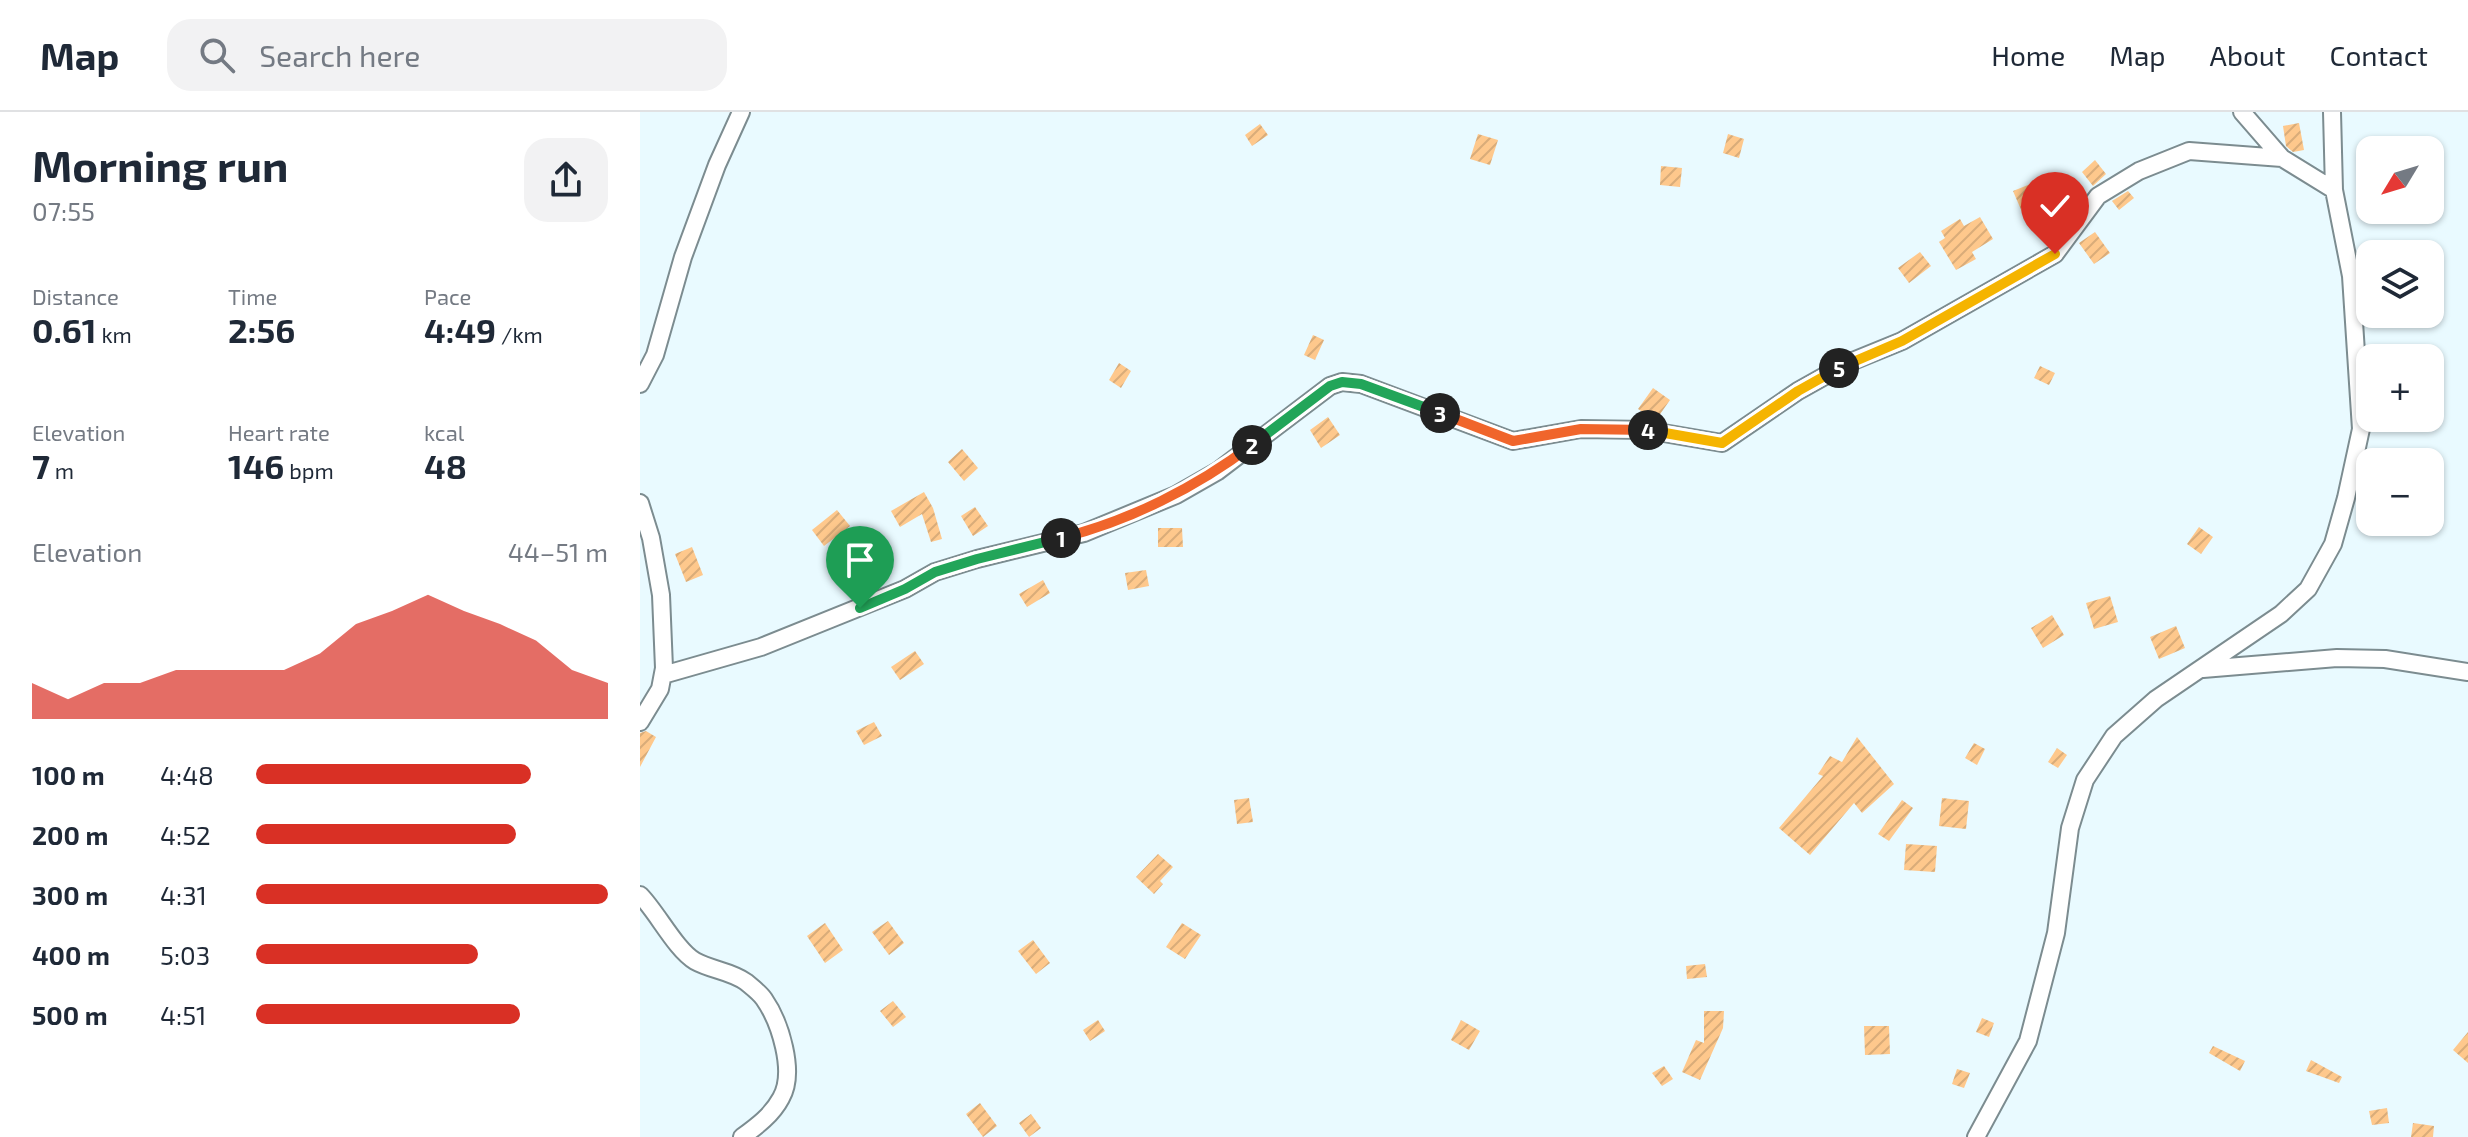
<!DOCTYPE html>
<html lang="en">
<head>
<meta charset="utf-8">
<style>
	body { margin:0; font-family:"Exo 2",sans-serif; background:#f2f2f3; color:#1f2937; height:100vh; display:flex; flex-direction:column; font-size:30px; white-space:nowrap }
	* { box-sizing:border-box; margin:0 }
	p { font-size:26px; color:#747a83 }
	.icon { flex:none; width:44px; height:44px; fill:none; stroke:currentColor; stroke-width:2; stroke-linecap:round; stroke-linejoin:round }
	.map { position:relative; flex:1; overflow:hidden }
	.panel { display:flex; flex-direction:column; background:#fff; width:640px }
	.panel>* { flex:none }
	.needle { width:52px; rotate:232deg }
	.fabs { position:absolute; left:1716px; top:24px; display:grid; gap:16px }
	.fabs a { display:grid; place-items:center; width:88px; height:88px; border-radius:16px; background:#fff; box-shadow:0 2px 6px #0004; font-size:40px }
	.pin { position:absolute; display:grid; place-items:center; width:68px; height:68px; color:#fff; margin:-82px -34px; border-radius:50% 50% 50% 0; rotate:-45deg; box-shadow:0 0 8px #0007 }
	.pin .icon { rotate:45deg }
	.km { position:absolute; width:40px; height:40px; margin:-20px; border-radius:50%; background:#222; color:#fff; font-size:22px; line-height:40px; text-align:center }
	.round { display:grid; place-items:center; flex:none; width:84px; height:84px; border-radius:24px; background:#f2f2f3 }
	.summary { display:flex; align-items:center; justify-content:space-between; height:136px; padding:0 32px }
	h1 { font-size:44px; font-weight:700; line-height:60px }
	.metrics { display:grid; grid-template-columns:repeat(3,1fr); gap:12px; height:136px; padding:8px 32px }
	.metrics div { display:grid; align-content:center }
	.metrics b { font-size:34px; font-weight:700 }
	.metrics small { font-size:22px; font-weight:400 }
	.metrics p { font-size:22px }
	.chart { height:224px; padding:16px 32px }
	.chart p { display:flex; justify-content:space-between }
	.chart svg { width:100%; height:144px; margin-top:8px; fill:#d93025; opacity:.7 }
	ul { padding:0 32px; list-style:none; font-size:26px }
	li { display:grid; grid-template-columns:128px 96px 1fr; align-items:center; height:60px }
	li i { height:20px; border-radius:10px; background:#d93025 }
	header { display:flex; align-items:center; gap:48px; box-sizing:border-box; height:112px; padding:0 40px; background:#fff; border-bottom:2px solid #e0e1e3 }
	header strong { font-size:38px }
	nav { display:flex; gap:44px; margin-inline-start:auto; font-size:28px }
	.search { width:560px; height:72px; background:#f2f2f3; display:flex; align-items:center; gap:20px; box-sizing:border-box; padding:0 28px; border-radius:24px; color:#747a83; font-size:30px }
	main { display:flex; flex:1; min-height:0 }
	.map>svg:first-child { display:block }
</style>
</head>
<body>
<header>
<strong>Map</strong>
<div class="search"><svg class="icon" aria-label="search" viewBox="0 0 24 24"><circle cx="10" cy="10" r="6"/><path d="M15 15l6 6"/></svg>Search here</div>
<nav><a>Home</a><a>Map</a><a>About</a><a>Contact</a></nav>
</header>
<main>
<section class="panel">
<div class="summary"><div><h1>Morning run</h1><p>07:55</p></div><a class="round"><svg class="icon" aria-label="share" viewBox="0 0 24 24"><path d="M12 15V3M7 8l5-5 5 5M5 13v7h14v-7"/></svg></a></div>
<div class="metrics">
<div><p>Distance</p><b>0.61<small> km</small></b></div>
<div><p>Time</p><b>2:56</b></div>
<div><p>Pace</p><b>4:49<small> /km</small></b></div>
</div>
<div class="metrics">
<div><p>Elevation</p><b>7<small> m</small></b></div>
<div><p>Heart rate</p><b>146<small> bpm</small></b></div>
<div><p>kcal</p><b>48</b></div>
</div>
<div class="chart"><p><span>Elevation</span>44–51 m</p>
<svg viewBox="0 0 160 44" preserveAspectRatio="none"><path d="M0 44V33L10 38L20 33L30 33L40 29L50 29L60 29L70 29L80 24L90 15L100 11L110 6L120 11L130 15L140 20L150 29L160 33V44z"/></svg>
</div>
<ul>
<li><b>100 m</b>4:48<i style="width:78%"></i></li>
<li><b>200 m</b>4:52<i style="width:74%"></i></li>
<li><b>300 m</b>4:31<i style="width:100%"></i></li>
<li><b>400 m</b>5:03<i style="width:63%"></i></li>
<li><b>500 m</b>4:51<i style="width:75%"></i></li>
</ul>
</section>
<div class="map">
<svg width="1828" height="1025" viewBox="0 0 1828 1025">
	<defs>
		<pattern id="building-hatch" width="6" height="6" patternUnits="userSpaceOnUse" patternTransform="scale(2)"><rect width="6" height="6" fill="#fec88c"/><path d="M-1 1l2-2M0 6l6-6M5 7l2-2" fill="none" stroke="#d9ac79"/></pattern>
	</defs>
	<rect width="100%" height="100%" fill="#e9faff"/>
	<path fill="url(#building-hatch)" d="M1659,11L1664,38L1653,40L1646,34L1643,14Z
		M620,12L628,23L612,34L605,23Z
		M838,22L858,28L850,53L830,47Z
		M1088,22L1104,27L1099,46L1083,41Z
		M1455,48L1466,62L1453,74L1442,60Z
		M1021,54L1042,56L1040,75L1020,73Z
		M1393,71L1402,91L1382,100L1373,79Z
		M1488,79L1494,86L1479,98L1472,89Z
		M1340,105L1353,127L1332,140L1336,147L1316,158L1299,130L1305,126L1301,119L1320,107L1324,114Z
		M1455,120L1470,141L1454,152L1439,131Z
		M1280,140L1291,154L1269,171L1258,156Z
		M673,223L684,228L675,248L664,243Z
		M479,251L491,259L481,276L469,268Z
		M1400,254L1415,261L1409,273L1394,266Z
		M1013,276L1030,288L1016,308L998,297Z
		M688,305L700,323L681,336L670,318Z
		M322,337L338,356L324,369L308,350Z
		M284,380L293,396L302,427L291,430L282,402L260,415L251,399Z
		M335,395L348,414L333,424L321,404Z
		M197,398L210,414L184,434L172,418Z
		M1559,415L1573,425L1561,442L1547,432Z
		M518,416H542L543,435H518Z
		M52,435L63,463L46,470L35,442Z
		M506,458L509,474L488,478L485,461Z
		M403,468L410,481L387,495L379,482Z
		M1470,484L1478,510L1454,517L1446,491Z
		M1412,503L1424,523L1403,536L1391,516Z
		M1536,514L1545,536L1519,547L1510,525Z
		M275,539L284,552L260,568L251,555Z
		M234,610L242,624L224,633L216,619Z
		M6,619L16,625L0,655V621Z
		M1217,625L1254,672L1222,701L1214,691L1170,743L1139,716L1183,664L1178,662L1190,644L1202,650Z
		M1334,631L1345,637L1337,653L1325,646Z
		M1417,636L1427,643L1418,656L1408,650Z
		M609,686L613,710L597,712L594,688Z
		M1302,686L1329,689L1326,717L1299,714Z
		M1262,688L1273,696L1249,729L1238,722Z
		M1266,732L1297,734L1295,760L1264,758Z
		M518,742L533,755L520,769L523,772L514,782L496,765Z
		M248,809L264,831L249,843L232,820Z
		M185,811L203,838L185,851L167,824Z
		M542,811L561,823L545,847L526,835Z
		M393,828L410,851L396,862L378,839Z
		M1065,852L1067,865L1047,867L1046,854Z
		M253,889L266,905L253,915L240,899Z
		M1064,899H1084L1083,916L1060,968L1042,960L1056,928L1064,931Z
		M1342,906L1354,911L1349,925L1336,920Z
		M458,908L465,919L450,929L443,918Z
		M821,908L840,919L829,938L811,928Z
		M1224,914H1249L1250,942L1225,943Z
		M1828,920V951L1813,938Z
		M1573,934L1605,949L1600,959L1569,941Z
		M1671,948L1702,965L1699,971L1666,959Z
		M1024,954L1033,967L1022,974L1012,961Z
		M1317,957L1330,961L1324,976L1312,972Z
		M340,991L357,1014L343,1025L326,1002Z
		M1747,996L1749,1011L1732,1013L1729,999Z
		M391,1002L401,1016L389,1025L379,1011Z
		M1773,1011L1794,1014L1793,1025H1771Z"/>
	<g fill="none" stroke-linecap="round" stroke-linejoin="round">
		<defs>
			<path id="minor" d="M1602,0L1642,46L1694,78
				M0,272L15,243L43,145L77,53L101,0
				M0,391L11,426L21,483L24,556L20,577L0,610
				M1563,557L1697,546L1745,547L1828,560
				M23,563L121,535L265,477L295,460L337,447L444,421L536,383L578,359L690,274L702,270L721,272L873,329L941,317L1006,318L1082,331L1158,279L1208,251L1262,229L1415,142L1458,84L1499,59L1549,39L1642,46
				M0,783C17,800 36,838 55,849C71,858 91,859 106,870C112,875 120,881 124,887C140,910 156,960 141,986C132,1003 117,1014 102,1025
				M1336,1025L1388,929L1416,821L1430,716L1445,668L1474,624L1516,587L1641,502L1668,477L1693,432L1706,386L1721,317L1711,164L1694,78L1692,0"/>
		</defs>
		<use href="#minor" stroke="#7c8c90" stroke-width="20"/>
		<use href="#minor" stroke="#fff" stroke-width="16"/>
	</g>
	<g fill="none" stroke-linecap="round" stroke-linejoin="round">
		<defs>
			<path id="split-1" d="M220,496L265,477L295,460L337,447L421,426"/>
			<path id="split-2" d="M421,426C489,409 557,375 612,333"/>
			<path id="split-3" d="M612,333L690,274L702,270L721,272L800,301"/>
			<path id="split-4" d="M800,301L873,329L941,317L1008,318"/>
			<path id="split-5" d="M1008,318L1082,331L1158,279L1199,256"/>
			<path id="split-6" d="M1199,256L1262,229L1415,142"/>
		</defs>
		<use href="#split-1" stroke="#fff" stroke-width="16"/>
		<use href="#split-2" stroke="#fff" stroke-width="16"/>
		<use href="#split-3" stroke="#fff" stroke-width="16"/>
		<use href="#split-4" stroke="#fff" stroke-width="16"/>
		<use href="#split-5" stroke="#fff" stroke-width="16"/>
		<use href="#split-6" stroke="#fff" stroke-width="16"/>
		<use href="#split-1" stroke="#22a559" stroke-width="10"/>
		<use href="#split-2" stroke="#f0652b" stroke-width="10"/>
		<use href="#split-3" stroke="#22a559" stroke-width="10"/>
		<use href="#split-4" stroke="#f0652b" stroke-width="10"/>
		<use href="#split-5" stroke="#f5b400" stroke-width="10"/>
		<use href="#split-6" stroke="#f5b400" stroke-width="10"/>
	</g>
</svg>
<div class="fabs">
<a><svg class="needle" viewBox="-14 -14 28 28"><path d="M0-13l5 13h-10z" fill="#e53935"/><path d="M0 13l5-13h-10z" fill="#747a83"/></svg></a>
<a><svg class="icon" aria-label="layers" viewBox="0 0 24 24"><path d="M12 4l9 5-9 5-9-5zM3 14l9 5 9-5"/></svg></a>
<a>+</a>
<a>−</a>
</div>
<div class="pin" style="left:220px;top:496px;background:#1e9e55"><svg class="icon" aria-label="arrive" viewBox="0 0 24 24"><path d="M6 21V4h12l-3 4 3 4H6"/></svg></div>
<div class="pin" style="left:1415px;top:142px;background:#d93025"><svg class="icon" aria-label="check" viewBox="0 0 24 24"><path d="M5 12l5 5 9-10"/></svg></div>
<b class="km" style="left:421px;top:426px">1</b>
<b class="km" style="left:612px;top:333px">2</b>
<b class="km" style="left:800px;top:301px">3</b>
<b class="km" style="left:1008px;top:318px">4</b>
<b class="km" style="left:1199px;top:256px">5</b>
</div>
</main>
</body>
</html>
